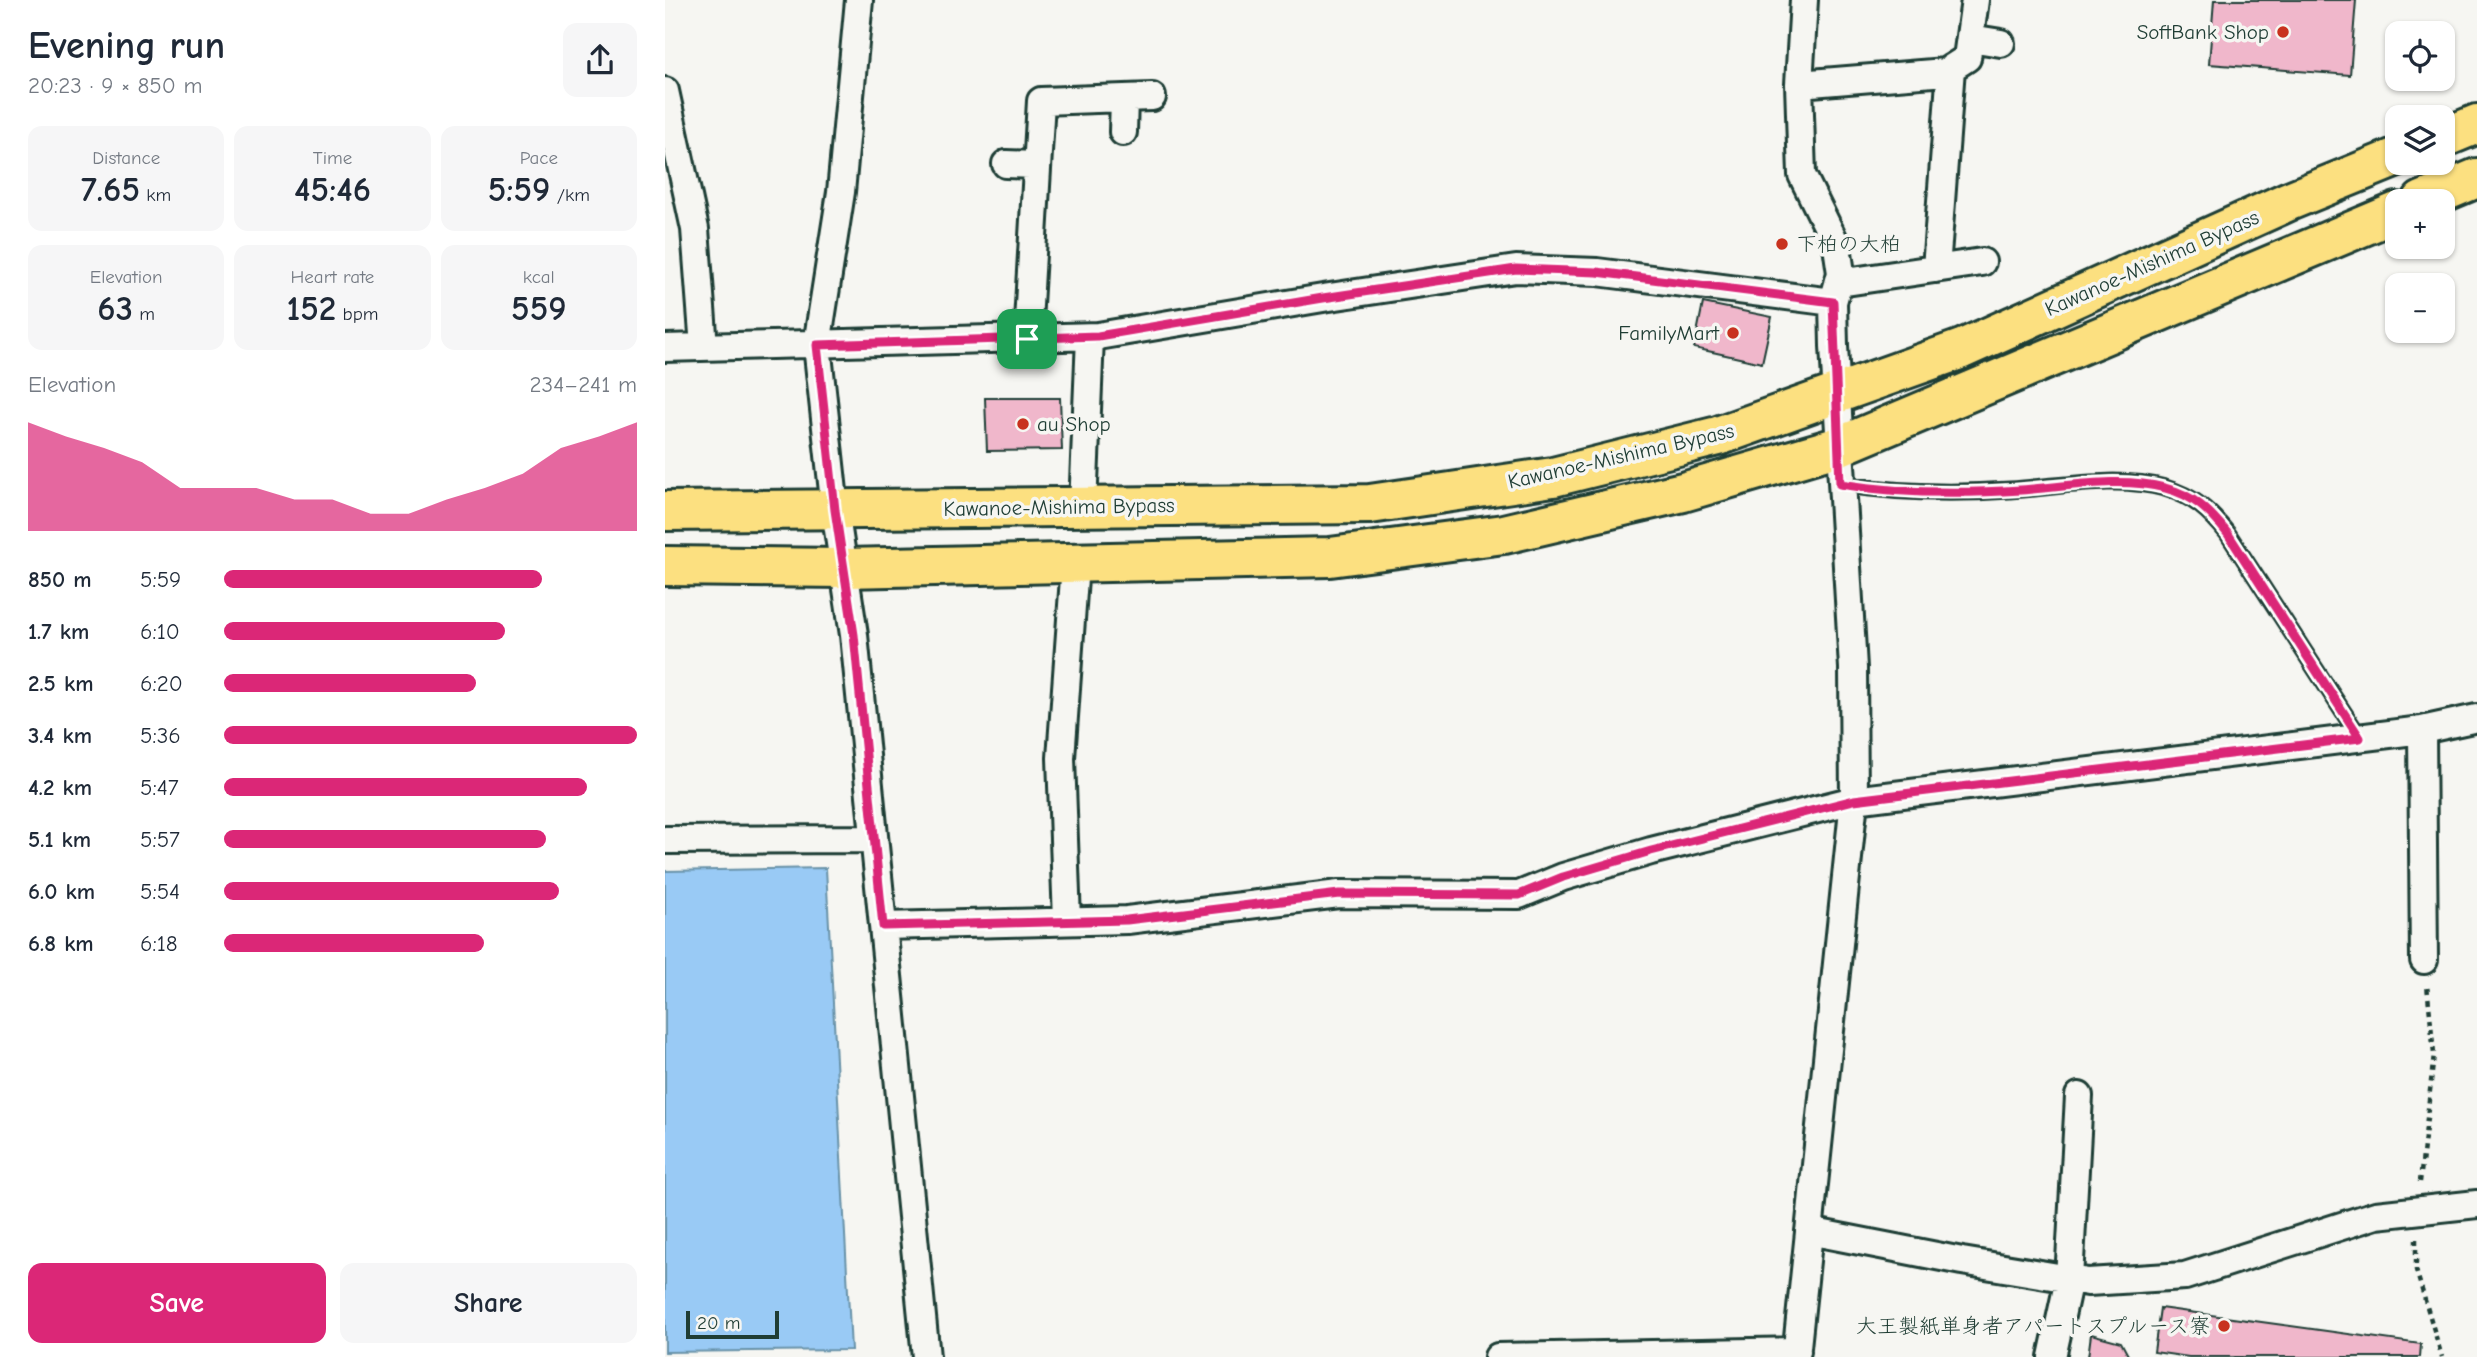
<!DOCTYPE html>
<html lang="en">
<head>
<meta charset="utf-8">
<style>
	body { margin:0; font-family:"Comic Neue","Klee One",sans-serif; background:#f6f6f7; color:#1f2937; height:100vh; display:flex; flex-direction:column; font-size:26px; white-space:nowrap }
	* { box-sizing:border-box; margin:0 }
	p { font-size:23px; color:#747a83 }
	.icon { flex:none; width:38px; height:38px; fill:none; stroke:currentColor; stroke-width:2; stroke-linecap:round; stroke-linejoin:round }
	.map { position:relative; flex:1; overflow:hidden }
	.sheet { display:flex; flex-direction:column; background:#fff; width:665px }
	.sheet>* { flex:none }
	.tools { position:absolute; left:1720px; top:21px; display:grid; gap:14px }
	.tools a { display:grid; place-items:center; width:70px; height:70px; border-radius:14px; background:#fff; box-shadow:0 2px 5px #0004; font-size:35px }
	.scale { position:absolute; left:21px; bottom:18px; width:93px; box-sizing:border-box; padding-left:7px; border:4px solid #1f3d34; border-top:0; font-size:19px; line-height:24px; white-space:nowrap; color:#1f3d34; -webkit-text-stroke:5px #f6f6f2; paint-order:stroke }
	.pin { position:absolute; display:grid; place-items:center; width:60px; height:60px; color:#fff; margin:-30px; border-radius:14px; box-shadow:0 4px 10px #0006 }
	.round { display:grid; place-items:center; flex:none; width:74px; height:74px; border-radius:14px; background:#f6f6f7 }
	.summary { display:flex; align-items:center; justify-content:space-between; height:119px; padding:0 28px }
	h1 { font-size:38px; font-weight:700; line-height:52px }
	.metrics { display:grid; grid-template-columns:repeat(3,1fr); gap:10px; height:119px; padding:7px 28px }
	.metrics div { display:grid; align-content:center; border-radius:14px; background:#f6f6f7; text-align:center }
	.metrics b { font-size:35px; font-weight:700 }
	.metrics small { font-size:19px; font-weight:400 }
	.metrics p { font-size:19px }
	.chart { height:196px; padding:14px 28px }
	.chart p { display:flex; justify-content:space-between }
	.chart svg { width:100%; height:126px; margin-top:7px; fill:#db2777; opacity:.7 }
	.button { display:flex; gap:14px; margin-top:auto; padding:14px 28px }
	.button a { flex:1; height:80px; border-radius:14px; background:#db2777; color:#fff; font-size:28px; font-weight:700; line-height:80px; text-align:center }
	.button a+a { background:#f6f6f7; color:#1f2937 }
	ul { padding:0 28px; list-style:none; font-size:23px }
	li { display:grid; grid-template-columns:112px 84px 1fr; align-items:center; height:52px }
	li i { height:18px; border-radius:9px; background:#db2777 }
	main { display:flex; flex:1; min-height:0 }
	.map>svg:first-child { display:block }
</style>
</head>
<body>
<main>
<section class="sheet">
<div class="summary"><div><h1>Evening run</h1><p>20:23 · 9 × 850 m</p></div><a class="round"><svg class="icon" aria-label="share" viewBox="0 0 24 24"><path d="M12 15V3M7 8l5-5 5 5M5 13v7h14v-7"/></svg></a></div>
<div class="metrics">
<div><p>Distance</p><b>7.65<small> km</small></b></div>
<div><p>Time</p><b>45:46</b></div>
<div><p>Pace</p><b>5:59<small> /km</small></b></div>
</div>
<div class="metrics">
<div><p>Elevation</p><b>63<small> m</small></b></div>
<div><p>Heart rate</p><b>152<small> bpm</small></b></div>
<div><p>kcal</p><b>559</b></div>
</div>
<div class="chart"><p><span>Elevation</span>234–241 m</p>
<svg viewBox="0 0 160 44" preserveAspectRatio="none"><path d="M0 44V6L10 11L20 15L30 20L40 29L50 29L60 29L70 33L80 33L90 38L100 38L110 33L120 29L130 24L140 15L150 11L160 6V44z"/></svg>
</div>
<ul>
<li><b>850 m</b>5:59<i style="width:77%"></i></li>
<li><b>1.7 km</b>6:10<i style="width:68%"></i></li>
<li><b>2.5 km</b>6:20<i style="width:61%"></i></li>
<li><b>3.4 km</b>5:36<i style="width:100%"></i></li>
<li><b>4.2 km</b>5:47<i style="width:88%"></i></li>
<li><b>5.1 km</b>5:57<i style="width:78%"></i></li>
<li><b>6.0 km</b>5:54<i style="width:81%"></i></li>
<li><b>6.8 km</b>6:18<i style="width:63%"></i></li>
</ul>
<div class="button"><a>Save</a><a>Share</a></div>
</section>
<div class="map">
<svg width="1812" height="1357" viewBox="0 0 1812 1357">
	<rect width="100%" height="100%" fill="#f6f6f2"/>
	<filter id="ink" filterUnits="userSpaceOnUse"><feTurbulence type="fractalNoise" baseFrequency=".0143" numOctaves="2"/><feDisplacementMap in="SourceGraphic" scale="14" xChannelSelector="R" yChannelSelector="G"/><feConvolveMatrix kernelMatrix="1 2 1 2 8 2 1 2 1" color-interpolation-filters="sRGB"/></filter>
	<g filter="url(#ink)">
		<path fill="#99caf5" stroke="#6892a8" stroke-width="2" d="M161,868L186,1350L0,1352V871Z"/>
		<path fill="#f0b7cb" stroke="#1f3d34" stroke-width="2" d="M1549,0H1691L1685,75L1544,64Z
			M1038,303L1107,317L1097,363L1029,348Z
			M320,398H395L397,450L322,451Z
			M1495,1308L1756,1344L1755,1357H1524L1489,1352Z
			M1426,1334L1456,1342L1464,1357H1423Z"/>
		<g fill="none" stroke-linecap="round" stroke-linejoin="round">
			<defs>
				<path id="lane" d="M1175,484C1232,493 1288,494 1345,490C1394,487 1452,475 1500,488C1528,496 1545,511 1563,534L1695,738"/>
				<path id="street" d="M194,0L176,192L152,345L170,510L189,635L261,1357
					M1305,38L1336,43
					M1134,84L1280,72L1302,58L1310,0
					M0,91L30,229L39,347
					M458,132L459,98
					M341,164L372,165
					M1271,269L1286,68
					M1174,283L1317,262
					M362,339L376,101L487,97
					M0,348L433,336L658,298L851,269L932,272L1168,302
					M418,507L425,337
					M1757,730L1759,960
					M0,840L209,839
					M402,921L396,758L410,564
					M218,926L462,920L674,894L854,895L898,877L986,851L1189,800L1757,730L1812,718
					M1144,1231L1297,1261L1423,1282L1520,1276L1711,1215L1812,1204
					M833,1357L1132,1351
					M1131,1357L1189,800L1188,668L1169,346L1168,302L1176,273L1172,246L1137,175L1134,84L1139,0
					M1387,1357L1404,1279L1414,1096"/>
				<path id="highway" d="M1778,138L1812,124
					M1757,201L1812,178
					M0,511L705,504L888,477L1053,436L1297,349L1624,201L1732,157
					M0,566L179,568L665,557L839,534L1018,492L1175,446L1732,212"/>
			</defs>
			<use href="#lane" stroke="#1f3d34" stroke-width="19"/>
			<use href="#street" stroke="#1f3d34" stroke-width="32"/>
			<use href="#highway" stroke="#1f3d34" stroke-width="44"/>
			<path stroke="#1f3d34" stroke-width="4.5" stroke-dasharray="5 5" stroke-linecap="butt" d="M1755,1182L1769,1054L1762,985
				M1751,1239V1270L1777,1357"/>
			<use href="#lane" stroke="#f6f6f2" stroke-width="14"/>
			<use href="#street" stroke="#f6f6f2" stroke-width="26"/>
			<use href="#highway" stroke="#fce080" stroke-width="38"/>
		</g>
	</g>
	<g fill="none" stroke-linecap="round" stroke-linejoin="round" filter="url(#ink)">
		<defs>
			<path id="route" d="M851,269L932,272L1168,302L1175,484C1236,494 1295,494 1356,490C1402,487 1455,476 1500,488C1528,495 1545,511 1563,534L1695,738L1189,800L986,851L898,877L854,895L674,894L462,920L218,926L189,635L170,510L152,345L433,336L658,298Z"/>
		</defs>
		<use href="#route" stroke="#fff" stroke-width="14"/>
		<use href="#route" stroke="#db2777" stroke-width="9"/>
	</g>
	<g fill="#c8321e" stroke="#f6f6f2" stroke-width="2.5">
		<circle cx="1618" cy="32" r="7"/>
		<circle cx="1117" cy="244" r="7"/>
		<circle cx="1068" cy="333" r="7"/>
		<circle cx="358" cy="424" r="7"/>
		<circle cx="1559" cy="1326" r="7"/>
	</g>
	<g text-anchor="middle" stroke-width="7" stroke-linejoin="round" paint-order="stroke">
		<g font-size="21" fill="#1f3d34" stroke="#f6f6f2" text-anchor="end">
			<text x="1604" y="39">SoftBank Shop</text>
			<text x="1131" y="251" text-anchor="start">下柏の大柏</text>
			<text x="1054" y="340">FamilyMart</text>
			<text x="372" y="431" text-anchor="start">au Shop</text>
			<text x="1545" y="1333">大王製紙単身者アパートスプルース寮</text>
		</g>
		<g font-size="21" fill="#1f3d34" stroke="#f6f6f2">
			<text transform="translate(1487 263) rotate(-24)" y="7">Kawanoe-Mishima Bypass</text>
			<text transform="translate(956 456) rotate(-13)" y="7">Kawanoe-Mishima Bypass</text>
			<text transform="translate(394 507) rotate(-1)" y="7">Kawanoe-Mishima Bypass</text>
		</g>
	</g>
</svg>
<div class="tools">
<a><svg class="icon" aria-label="locate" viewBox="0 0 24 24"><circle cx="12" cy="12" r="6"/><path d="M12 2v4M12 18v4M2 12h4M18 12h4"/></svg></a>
<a><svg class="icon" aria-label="layers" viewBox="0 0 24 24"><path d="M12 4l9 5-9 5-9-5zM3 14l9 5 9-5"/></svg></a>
<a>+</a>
<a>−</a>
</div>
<div class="scale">20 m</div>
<div class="pin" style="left:362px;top:339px;background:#1e9e55"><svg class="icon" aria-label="arrive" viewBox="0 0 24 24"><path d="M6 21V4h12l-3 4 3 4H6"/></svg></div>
</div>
</main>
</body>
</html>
